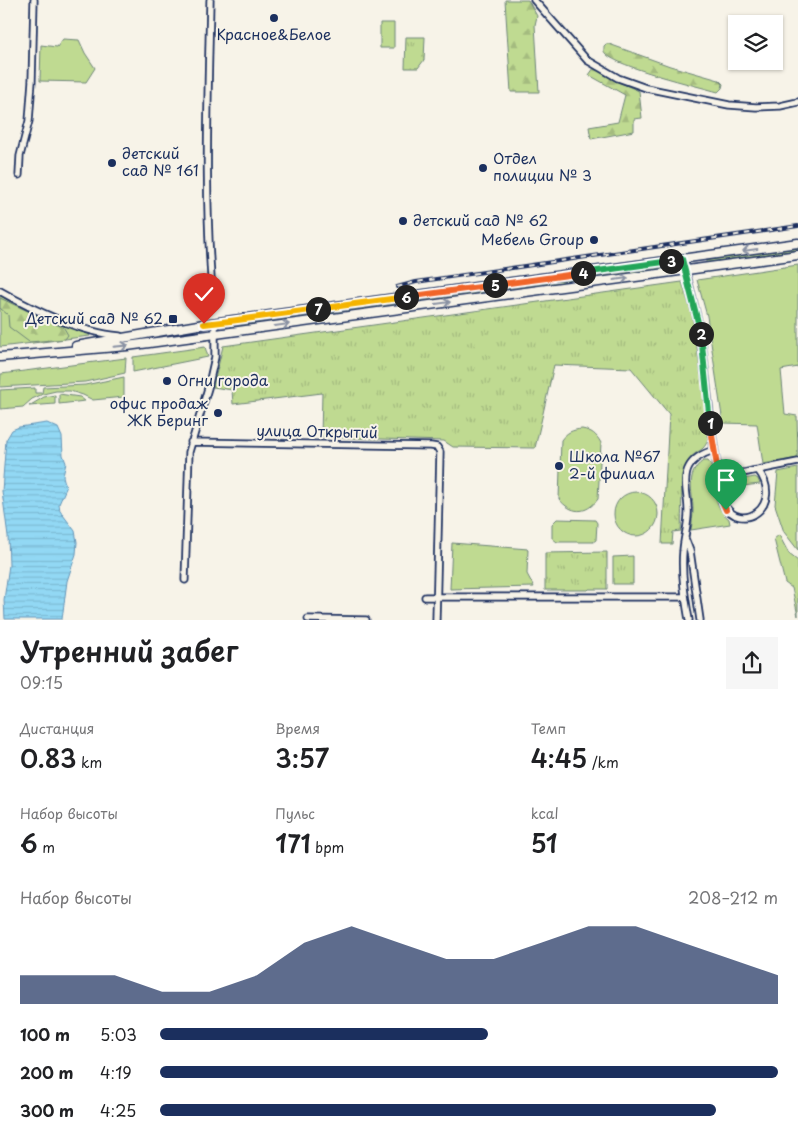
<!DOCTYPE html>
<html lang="ru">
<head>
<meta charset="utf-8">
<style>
	body { margin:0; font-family:"Playpen Sans",sans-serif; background:#f6f6f6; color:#202124; height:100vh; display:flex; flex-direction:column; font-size:19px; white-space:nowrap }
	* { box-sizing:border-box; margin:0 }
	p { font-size:16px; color:#757577 }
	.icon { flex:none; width:28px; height:28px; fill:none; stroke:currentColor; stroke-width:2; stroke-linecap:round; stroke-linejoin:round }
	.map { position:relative; height:620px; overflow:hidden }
	.side { display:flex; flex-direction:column; background:#fff; flex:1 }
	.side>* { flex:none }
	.tools { position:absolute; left:728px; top:15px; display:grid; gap:10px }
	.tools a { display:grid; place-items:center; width:55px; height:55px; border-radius:0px; background:#fff; box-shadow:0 1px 4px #0004; font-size:25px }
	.pin { position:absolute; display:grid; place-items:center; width:42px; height:42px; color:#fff; margin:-51px -21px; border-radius:50% 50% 50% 0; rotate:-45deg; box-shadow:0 0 5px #0007 }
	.pin .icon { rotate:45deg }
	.km { position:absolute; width:25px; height:25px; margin:-12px; border-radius:50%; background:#222; color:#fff; font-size:14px; line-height:25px; text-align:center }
	.round { display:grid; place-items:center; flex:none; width:52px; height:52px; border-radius:0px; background:#f6f6f6 }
	.headline { display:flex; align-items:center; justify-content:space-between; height:85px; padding:0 20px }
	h1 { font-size:28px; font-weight:600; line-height:38px }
	.metrics { display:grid; grid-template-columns:repeat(3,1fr); gap:8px; height:85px; padding:5px 20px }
	.metrics div { display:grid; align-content:center }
	.metrics b { font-size:25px; font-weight:600 }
	.metrics small { font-size:14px; font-weight:400 }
	.metrics p { font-size:14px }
	.chart { height:140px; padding:10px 20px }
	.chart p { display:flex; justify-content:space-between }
	.chart svg { width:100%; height:90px; margin-top:5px; fill:#1b2f5e; opacity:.7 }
	ul { padding:0 20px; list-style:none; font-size:16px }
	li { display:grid; grid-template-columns:80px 60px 1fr; align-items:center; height:38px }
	li i { height:12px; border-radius:6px; background:#1b2f5e }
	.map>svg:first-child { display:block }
</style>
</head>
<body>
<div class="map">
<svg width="798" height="620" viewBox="0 0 798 620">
	<defs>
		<pattern id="forest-firs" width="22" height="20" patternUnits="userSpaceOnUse" patternTransform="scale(1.25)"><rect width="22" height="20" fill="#bfda91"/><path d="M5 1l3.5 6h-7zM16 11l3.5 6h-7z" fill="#a4bb7f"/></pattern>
		<pattern id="park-tufts" width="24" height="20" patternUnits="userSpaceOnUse" patternTransform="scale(1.25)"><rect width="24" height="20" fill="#bfda91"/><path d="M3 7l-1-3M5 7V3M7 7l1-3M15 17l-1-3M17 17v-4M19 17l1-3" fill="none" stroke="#a4bb7f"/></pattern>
		<pattern id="water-rules" width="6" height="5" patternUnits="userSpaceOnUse" patternTransform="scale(1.25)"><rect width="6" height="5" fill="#92d8f4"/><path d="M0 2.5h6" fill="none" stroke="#7dbad4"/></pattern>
	</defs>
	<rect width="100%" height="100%" fill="#f7f3e8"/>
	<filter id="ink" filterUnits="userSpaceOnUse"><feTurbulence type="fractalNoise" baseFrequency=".02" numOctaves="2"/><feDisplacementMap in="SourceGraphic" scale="10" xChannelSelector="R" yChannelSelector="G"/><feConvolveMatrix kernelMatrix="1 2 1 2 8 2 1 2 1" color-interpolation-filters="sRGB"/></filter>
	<g filter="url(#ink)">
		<path fill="#bfda91" stroke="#6d8478" d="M380,23H394V48H380Z
			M63,39L79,40L85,53L95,68L86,82L40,81L41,45L57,47Z
			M798,247V250L705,263L707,260Z
			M673,265H675L674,268L232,328L231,326Z
			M798,265V367L781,370L785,414L797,416L798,458L763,464L757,424L723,423L707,316L697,280Z
			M0,295C23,313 61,324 88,333L90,336L0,347Z
			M205,347L208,357L133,372V357Z
			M126,358L125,373L85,382L0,387L1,374Z
			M124,377V397L93,400L83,395L70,391H56L43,394L32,399L23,407L0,409V390L35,388V393H42L43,387L85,385Z
			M59,394L80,397L85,401L59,404Z
			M55,395V404L29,406L44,397Z
			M582,429C592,431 596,434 601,443L598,499C586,515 571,514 559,499L561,440C567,432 572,430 582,429Z
			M703,461H708L711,465C714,484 713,507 729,519L730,524L691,530C692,523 693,516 693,510C693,490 685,474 703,461Z
			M798,468V550L784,532L775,505L778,472Z
			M755,477L758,479L760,484L725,488L727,482Z
			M614 514a22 22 0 1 1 44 0a22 22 0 1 1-44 0Z
			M557,519L595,520L597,523L596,540L593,542H557L552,538V524Z
			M779,535L789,554L798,561V616L792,588L785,583L774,539Z
			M452,543L528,549L527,574L534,587L450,589Z"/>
		<path fill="url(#forest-firs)" stroke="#6d8478" d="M505,0H528L537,16L535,25L539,92H511Z
			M606,44H609L670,66L719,80L723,84L722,88L718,92C697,86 618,67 606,54C603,51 604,50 604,46Z
			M594,68L621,83L639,91L642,118L634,119V131L591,139L589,127L618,122L625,95L589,75Z
			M0,298L64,328L68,335L65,339L29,342L9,327L8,315L0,308Z"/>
		<path fill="url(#park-tufts)" stroke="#6d8478" d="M406,37H425L424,60L418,68H405Z
			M682,282L692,314L710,434C704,455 698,447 688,461C680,472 682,516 681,531L673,532L672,544H662L669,414L631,368L554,365L535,448L453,447L444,441L321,437L322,393L233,404L232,390L213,387L223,346Z
			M607,552V589H589L588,590H545V553Z
			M633,556V584H613V557Z"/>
		<path fill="url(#water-rules)" stroke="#6294b8" d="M47,423L58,428L62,437L63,455L66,463L63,476L66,488L59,504L60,511L75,531L77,542L76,554L67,581L62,619H5L4,600L9,565L8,536L2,491L6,440L12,430L19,427Z"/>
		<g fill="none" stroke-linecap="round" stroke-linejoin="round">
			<defs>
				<path id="minor" d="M210,0C208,101 204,202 213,303
					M534,0L587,60L618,78L646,88L729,105L756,107L780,106L798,102
					M19,175L20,156L29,121L32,81L34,0
					M683,259L701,334L712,434L723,503C741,536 785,505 758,470C738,473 730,480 716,462
					M0,291C33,310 82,333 120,336
					M191,442L431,446L437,447L440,452L436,620
					M758,470L798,462
					M685,538L690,551L700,620
					M185,580L189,452L208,388L215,357V323
					M425,597H685
					M308,619L366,620
					M689,620C685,597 681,573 683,551C684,536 689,523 688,509C688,496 682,479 689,467C694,458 704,453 714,450"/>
				<path id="secondary" d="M76,346L204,324L798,243
					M0,357L127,346L798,255"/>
			</defs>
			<use href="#minor" stroke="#1b2f5e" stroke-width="9"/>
			<use href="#secondary" stroke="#1b2f5e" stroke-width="11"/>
			<use href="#minor" stroke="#f7f3e8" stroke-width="5.5"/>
			<use href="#secondary" stroke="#f7f3e8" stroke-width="8"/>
			<defs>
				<path id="rail" d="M397,287L416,282L798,226"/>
			</defs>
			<use href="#rail" stroke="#1b2f5e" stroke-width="4"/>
			<use href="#rail" stroke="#f7f3e8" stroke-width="2" stroke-dasharray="5.5" stroke-linecap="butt"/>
		</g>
		<defs><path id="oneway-shaft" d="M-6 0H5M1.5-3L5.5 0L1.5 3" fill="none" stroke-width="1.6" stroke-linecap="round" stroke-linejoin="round" transform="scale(1.25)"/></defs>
		<g stroke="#8991a3">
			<use href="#oneway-shaft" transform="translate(750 250) rotate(172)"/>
			<use href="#oneway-shaft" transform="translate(621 279) rotate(-8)"/>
			<use href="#oneway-shaft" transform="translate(443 303) rotate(-8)"/>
			<use href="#oneway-shaft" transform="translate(282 325) rotate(-8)"/>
			<use href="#oneway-shaft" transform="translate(121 346) rotate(-5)"/>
		</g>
	</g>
	<g fill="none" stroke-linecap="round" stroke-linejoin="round" filter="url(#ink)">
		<defs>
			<path id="split-1" d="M710,423L723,503L726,510"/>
			<path id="split-2" d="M701,334L710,423"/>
			<path id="split-3" d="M671,261L682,259L701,334"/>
			<path id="split-4" d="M583,273L671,261"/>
			<path id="split-5" d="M495,285L583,273"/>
			<path id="split-6" d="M406,297L495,285"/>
			<path id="split-7" d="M318,309L406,297"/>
			<path id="split-8" d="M230,321L318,309"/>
			<path id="split-9" d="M204,324L230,321"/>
		</defs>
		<use href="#split-1" stroke="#fff" stroke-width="10"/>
		<use href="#split-2" stroke="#fff" stroke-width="10"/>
		<use href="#split-3" stroke="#fff" stroke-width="10"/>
		<use href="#split-4" stroke="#fff" stroke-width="10"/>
		<use href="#split-5" stroke="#fff" stroke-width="10"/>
		<use href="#split-6" stroke="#fff" stroke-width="10"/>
		<use href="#split-7" stroke="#fff" stroke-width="10"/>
		<use href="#split-8" stroke="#fff" stroke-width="10"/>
		<use href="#split-9" stroke="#fff" stroke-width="10"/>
		<use href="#split-1" stroke="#f0652b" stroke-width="6"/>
		<use href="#split-2" stroke="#22a559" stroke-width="6"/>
		<use href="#split-3" stroke="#22a559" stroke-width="6"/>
		<use href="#split-4" stroke="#22a559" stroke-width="6"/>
		<use href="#split-5" stroke="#f0652b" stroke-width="6"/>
		<use href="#split-6" stroke="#f0652b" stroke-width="6"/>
		<use href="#split-7" stroke="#f5b400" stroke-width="6"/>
		<use href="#split-8" stroke="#f5b400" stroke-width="6"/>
		<use href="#split-9" stroke="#f5b400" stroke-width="6"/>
	</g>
	<g fill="#1b2f5e" stroke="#f7f3e8" stroke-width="2">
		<circle cx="274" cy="18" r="5"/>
		<circle cx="112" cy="163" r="5"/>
		<circle cx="483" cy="168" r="5"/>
		<circle cx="403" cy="221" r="5"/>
		<circle cx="594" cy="240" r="5"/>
		<rect x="168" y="314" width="10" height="10" rx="2.5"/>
		<circle cx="167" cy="381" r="5"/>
		<circle cx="218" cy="413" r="5"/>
		<circle cx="559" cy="466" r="5"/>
	</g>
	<g text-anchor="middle" stroke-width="4" stroke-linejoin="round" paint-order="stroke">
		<g font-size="15" fill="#1b2f5e" stroke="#f7f3e8" text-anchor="start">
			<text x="274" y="40" text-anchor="middle">Красное&amp;Белое</text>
			<text x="122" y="159">детский<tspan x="122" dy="17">сад № 161</tspan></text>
			<text x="493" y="164">Отдел<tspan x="493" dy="17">полиции № 3</tspan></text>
			<text x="413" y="226">детский сад № 62</text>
			<text x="584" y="245" text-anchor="end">Мебель Group</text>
			<text x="163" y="324" text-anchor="end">Детский сад № 62</text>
			<text x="177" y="386">Огни города</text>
			<text x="208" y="409" text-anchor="end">офис продаж<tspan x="208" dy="17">ЖК Беринг</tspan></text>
			<text x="569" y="462">Школа №67<tspan x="569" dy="17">2-й филиал</tspan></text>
		</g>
		<g font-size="15" fill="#1b2f5e" stroke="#f7f3e8">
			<text transform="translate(317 432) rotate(1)" y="5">улица Открытий</text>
		</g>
	</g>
</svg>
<div class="tools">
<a><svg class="icon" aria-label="layers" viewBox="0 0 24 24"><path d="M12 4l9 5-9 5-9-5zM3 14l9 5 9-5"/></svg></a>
</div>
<div class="pin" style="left:726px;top:510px;background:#1e9e55"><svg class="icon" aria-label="arrive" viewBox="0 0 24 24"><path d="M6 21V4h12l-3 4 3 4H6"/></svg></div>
<div class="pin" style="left:204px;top:324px;background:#d93025"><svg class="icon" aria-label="check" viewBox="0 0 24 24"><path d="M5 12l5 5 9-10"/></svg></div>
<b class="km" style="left:710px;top:423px">1</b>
<b class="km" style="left:701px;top:334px">2</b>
<b class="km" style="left:671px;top:261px">3</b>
<b class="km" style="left:583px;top:273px">4</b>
<b class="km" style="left:495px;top:285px">5</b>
<b class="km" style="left:406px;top:297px">6</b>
<b class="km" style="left:318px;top:309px">7</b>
</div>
<section class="side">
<div class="headline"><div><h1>Утренний забег</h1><p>09:15</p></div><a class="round"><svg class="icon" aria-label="share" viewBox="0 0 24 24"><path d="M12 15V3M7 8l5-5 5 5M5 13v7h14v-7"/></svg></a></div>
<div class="metrics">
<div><p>Дистанция</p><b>0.83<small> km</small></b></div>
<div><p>Время</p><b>3:57</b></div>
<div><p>Темп</p><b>4:45<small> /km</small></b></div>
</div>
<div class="metrics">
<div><p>Набор высоты</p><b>6<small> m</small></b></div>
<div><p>Пульс</p><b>171<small> bpm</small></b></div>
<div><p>kcal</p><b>51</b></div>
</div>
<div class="chart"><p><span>Набор высоты</span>208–212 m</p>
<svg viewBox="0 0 160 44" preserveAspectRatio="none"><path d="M0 44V30L10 30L20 30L30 38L40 38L50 30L60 14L70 6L80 14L90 22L100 22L110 14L120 6L130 6L140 14L150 22L160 30V44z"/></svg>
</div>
<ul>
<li><b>100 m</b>5:03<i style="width:53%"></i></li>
<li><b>200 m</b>4:19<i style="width:100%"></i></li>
<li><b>300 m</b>4:25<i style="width:90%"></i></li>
</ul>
</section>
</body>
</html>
